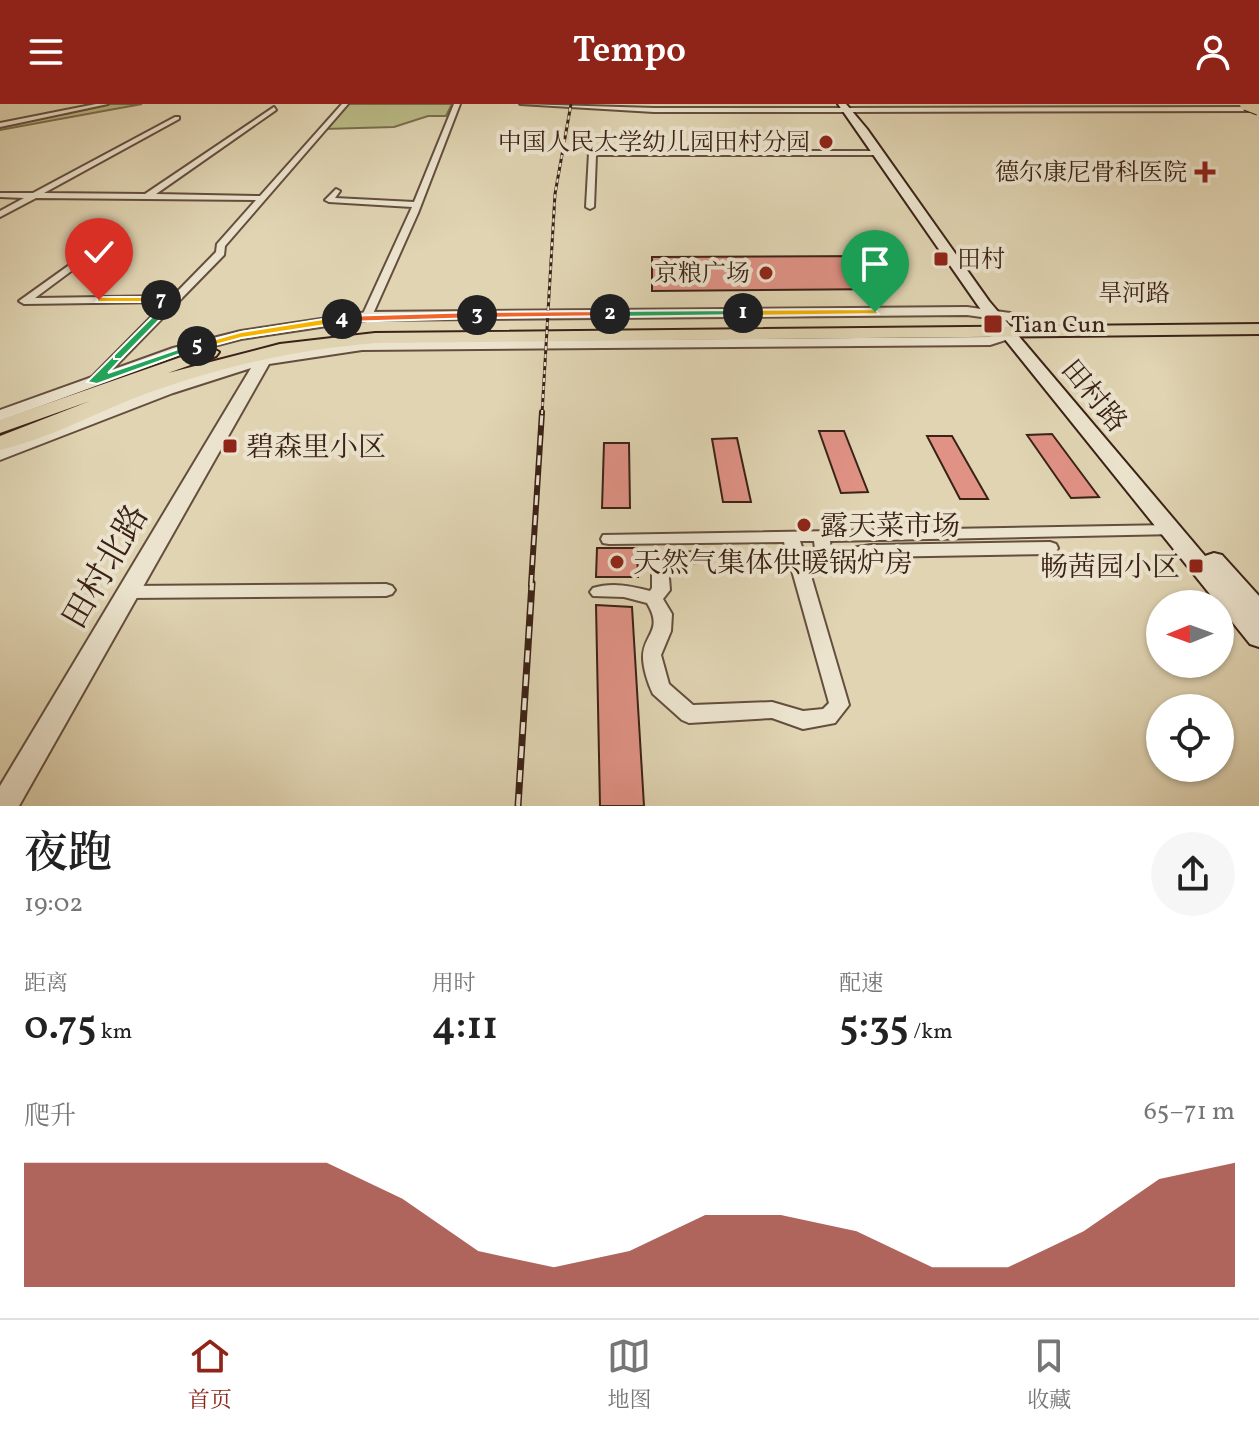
<!DOCTYPE html>
<html lang="zh">
<head>
<meta charset="utf-8">
<style>
	body { margin:0; font-family:Vollkorn,"Noto Serif SC",serif; background:#f6f6f6; color:#222; height:100vh; display:flex; flex-direction:column; font-size:30px; white-space:nowrap }
	* { box-sizing:border-box; margin:0 }
	p { font-size:26px; color:#767676 }
	.icon { flex:none; width:44px; height:44px; fill:none; stroke:currentColor; stroke-width:2; stroke-linecap:round; stroke-linejoin:round }
	.map { position:relative; height:702px; overflow:hidden }
	.sheet { display:flex; flex-direction:column; background:#fff; flex:1 }
	.sheet>* { flex:none }
	.needle { width:52px; rotate:269deg }
	.buttons { position:absolute; left:1146px; top:486px; display:grid; gap:16px }
	.buttons a { display:grid; place-items:center; width:88px; height:88px; border-radius:50%; background:#fff; box-shadow:0 2px 6px #0004; font-size:40px }
	.pin { position:absolute; display:grid; place-items:center; width:68px; height:68px; color:#fff; margin:-82px -34px; border-radius:50% 50% 50% 0; rotate:-45deg; box-shadow:0 0 8px #0007 }
	.pin .icon { rotate:45deg }
	.km { position:absolute; width:40px; height:40px; margin:-20px; border-radius:50%; background:#222; color:#fff; font-size:22px; line-height:40px; text-align:center }
	.round { display:grid; place-items:center; flex:none; width:84px; height:84px; border-radius:42px; background:#f6f6f6 }
	.overview { display:flex; align-items:center; justify-content:space-between; height:136px; padding:0 24px }
	h1 { font-size:44px; font-weight:600; line-height:60px }
	.metrics { display:grid; grid-template-columns:repeat(3,1fr); gap:12px; height:136px; padding:8px 24px }
	.metrics div { display:grid; align-content:center }
	.metrics b { font-size:40px; font-weight:600 }
	.metrics small { font-size:22px; font-weight:400 }
	.metrics p { font-size:22px }
	.chart { height:224px; padding:16px 24px }
	.chart p { display:flex; justify-content:space-between }
	.chart svg { width:100%; height:144px; margin-top:8px; fill:#8f2418; opacity:.7 }
	header { display:flex; justify-content:space-between; align-items:center; height:104px; padding:0 24px; background:#8f2418; color:#fff; font-size:36px; font-weight:600 }
	.tabs { display:flex; justify-content:space-around; align-items:center; height:112px; border-top:2px solid #e0e0e0; background:#fff; font-size:22px; color:#767676 }
	.tabs a { display:grid; justify-items:center; gap:4px }
	.tabs .active { color:#8f2418 }
	.map>svg:first-child { display:block }
</style>
</head>
<body>
<header><svg class="icon" aria-label="menu" viewBox="0 0 24 24"><path d="M4 6h16M4 12h16M4 18h16"/></svg>Tempo<svg class="icon" aria-label="person" viewBox="0 0 24 24"><circle cx="12" cy="8" r="4"/><path d="M4 21q1-7 8-7t8 7"/></svg></header>
<div class="map">
<svg width="1259" height="702" viewBox="0 0 1259 702">
	<rect width="100%" height="100%" fill="#e0d4b2"/>
	<filter id="stains"><feTurbulence type="fractalNoise" baseFrequency=".0025" numOctaves="4"/><feColorMatrix values="0 0 0 0 .2 0 0 0 0 .09 0 0 0 0 .02 0 0 0 .5 -.17"/></filter>
	<radialGradient id="worn" r=".72"><stop offset=".6" stop-color="#630" stop-opacity="0"/><stop offset="1" stop-color="#630" stop-opacity=".3"/></radialGradient>
	<path fill="#babb87" stroke="#7a6e4f" stroke-width="2" d="M110,0H142L0,26V22Z
		M348,0H452L446,12H428L394,23L325,25Z"/>
	<path fill="#e09285" stroke="#3b2217" stroke-width="2" d="M870,152L889,185L652,187V153Z
		M819,327H844L868,388L841,389Z
		M1052,330L1099,393L1071,394L1027,331Z
		M927,332H952L988,395H960Z
		M737,334L751,398H723L712,335Z
		M604,339H629L630,404H602Z
		M597,444H637L638,473H596Z
		M596,501L632,503L644,702H600Z"/>
	<g fill="none" stroke-linecap="round" stroke-linejoin="round">
		<defs>
			<path id="minor" d="M96,0H108L0,23V19Z
				M342,0H348L225,142L224,151L97,281H89L87,278L166,198L24,200L19,197L75,157L78,158V162L35,194L173,192L216,148L217,140L256,96L36,94L0,113V107L24,94L0,93V89H33L175,13H179V15L44,89L145,90L274,3L276,6L156,90L260,92Z
				M454,0H460L418,109L372,212L371,214H363L362,212L412,103L329,98L325,96L336,85L340,87L335,94L414,98Z
				M520,0L654,4H848L851,6L848,8H654Z
				M593,47H879L883,49L879,51H596L594,103L590,105L586,103L589,49Z
				M1171,421L1177,422L1179,426L1177,430L830,437L831,447L871,441L1050,438L1056,440L1058,444L1056,448L1050,450L871,453L828,459L814,466L809,465L849,601L835,619L803,625L772,614L689,619L682,616L653,590C648,580 643,564 643,553C643,530 664,527 647,499L624,493L593,492L590,488L593,484C612,478 631,482 650,487L652,484V455L654,451L694,448L700,450L702,454L700,458L668,461L670,486L663,495L672,510L671,527L661,551L669,580L693,601L772,598L803,607L823,605L829,599L784,438L609,440L603,439L601,435L603,431ZM800,437H814L816,452L812,454L805,452Z
				M386,480L392,482L395,486L392,490L386,492L129,494L123,492L120,488L123,484L129,482Z"/>
			<path id="tertiary" d="M1259,3V7L848,8L844,6L848,4Z
				M967,203L1010,209L1017,213L1010,217L967,211L367,216L241,235L183,250L0,317V306L173,244L241,227L367,208Z
				M1019,223L1024,224V230L990,241L362,246L269,260L19,702H0V682L251,264L173,289L0,356V345C78,315 155,280 235,259C277,248 319,242 362,238L989,233Z"/>
			<path id="secondary" d="M838,0H846L867,25L989,197L1205,452L1214,449L1222,451L1259,492V543L1250,540L979,203Z"/>
			<path id="primary" d="M1259,220V230L375,239C292,246 215,264 137,293C92,311 47,335 0,346V332L90,297L0,329V316L210,243L219,248L216,252L168,269L280,240L375,229Z"/>
		</defs>
		<use href="#minor" stroke="#644e3e" stroke-width="4"/>
		<use href="#tertiary" stroke="#644e3e" stroke-width="4"/>
		<use href="#secondary" stroke="#3b2217" stroke-width="4"/>
		<use href="#primary" stroke="#3b2217" stroke-width="4"/>
		<use href="#minor" fill="#ebe3cd" fill-rule="evenodd"/>
		<use href="#tertiary" fill="#ebe3cd" fill-rule="evenodd"/>
		<use href="#secondary" fill="#ebe3cd" fill-rule="evenodd"/>
		<use href="#primary" fill="#e0d4b2" fill-rule="evenodd"/>
		<defs>
			<path id="rail-far2" d="M542,310L555,90L571,0"/>
			<path id="rail-far1" d="M531,481L542,308"/>
			<path id="rail" d="M518,702L532,479"/>
		</defs>
		<use href="#rail-far2" stroke="#3b2217" stroke-width="3"/>
		<use href="#rail-far1" stroke="#3b2217" stroke-width="6"/>
		<use href="#rail" stroke="#3b2217" stroke-width="7"/>
		<use href="#rail-far2" stroke="#ebe3cd" stroke-width="2" stroke-dasharray="4" stroke-linecap="butt"/>
		<use href="#rail-far1" stroke="#ebe3cd" stroke-width="3" stroke-dasharray="10" stroke-linecap="butt"/>
		<use href="#rail" stroke="#ebe3cd" stroke-width="4" stroke-dasharray="12" stroke-linecap="butt"/>
		<defs>
			<path id="trunk-bridge" d="M1246,0L1259,5"/>
		</defs>
		<use href="#trunk-bridge" stroke="#3b2217" stroke-width="14" stroke-linecap="butt"/>
		<use href="#trunk-bridge" stroke="#e0d4b2" stroke-width="12"/>
	</g>
	<path fill="#f5b400" stroke="#fff" stroke-width="2" d="M875,205L879,210L743,212L738,209L743,206Z"/>
	<path fill="#22a559" stroke="#fff" stroke-width="2" d="M743,206L746,211L610,213L605,210L610,207Z"/>
	<path fill="#f0652b" stroke="#fff" stroke-width="2" d="M610,207L614,208V212L477,214L472,211L477,208Z"/>
	<path fill="#f0652b" stroke="#fff" stroke-width="2" d="M477,208L482,211L480,214L342,218L337,215L342,212Z"/>
	<path fill="#f5b400" stroke="#fff" stroke-width="2" d="M342,212L345,213V218L241,234L197,246L191,242L241,228Z"/>
	<path fill="#22a559" stroke="#fff" stroke-width="2" d="M193,240L202,242L97,280L87,278L114,251L123,253L108,269Z"/>
	<path fill="#22a559" stroke="#fff" stroke-width="2" d="M161,193L180,195L121,255H114V251L167,198H157Z"/>
	<path fill="#f5b400" stroke="#fff" stroke-width="2" d="M99,193H161L165,196L161,198H96Z"/>
	<g fill="#8f2418" stroke="#ebe3cd" stroke-width="3">
		<circle cx="826" cy="38" r="8"/>
		<path d="M1201 56h8v8h8v8h-8v8h-8v-8h-8v-8h8z"/>
		<rect x="933" y="147" width="16" height="16" rx="4"/>
		<circle cx="766" cy="169" r="8"/>
		<rect x="983" y="210" width="20" height="20" rx="4"/>
		<rect x="222" y="334" width="16" height="16" rx="4"/>
		<circle cx="804" cy="421" r="8"/>
		<circle cx="617" cy="458" r="8"/>
		<rect x="1188" y="454" width="16" height="16" rx="4"/>
	</g>
	<g text-anchor="middle" stroke-width="8" stroke-linejoin="round" paint-order="stroke">
		<g font-size="24" fill="#3b2217" stroke="#ebe3cd" text-anchor="end">
			<text x="810" y="46">中国人民大学幼儿园田村分园</text>
			<text x="1187" y="76">德尔康尼骨科医院</text>
			<text x="957" y="163" text-anchor="start">田村</text>
			<text x="750" y="177">京粮广场</text>
			<text x="1011" y="228" text-anchor="start">Tian Cun</text>
		</g>
		<g font-size="24" fill="#3b2217" stroke="#ebe3cd">
			<text x="1134" y="197">旱河路</text>
		</g>
		<g font-size="28" fill="#3b2217" stroke="#ebe3cd">
			<text transform="translate(1095 291) rotate(50)" y="10">田村路</text>
		</g>
		<g font-size="28" fill="#3b2217" stroke="#ebe3cd" text-anchor="start">
			<text x="246" y="352">碧森里小区</text>
			<text x="820" y="431">露天菜市场</text>
			<text x="633" y="468">天然气集体供暖锅炉房</text>
			<text x="1180" y="472" text-anchor="end">畅茜园小区</text>
		</g>
		<g font-size="34" fill="#3b2217" stroke="#ebe3cd">
			<text transform="translate(104 462) rotate(-60)" y="12">田村北路</text>
		</g>
	</g>
	<rect width="100%" height="100%" filter="url(#stains)"/>
	<rect width="100%" height="100%" fill="url(#worn)"/>
</svg>
<div class="buttons">
<a><svg class="needle" viewBox="-14 -14 28 28"><path d="M0-13l5 13h-10z" fill="#e53935"/><path d="M0 13l5-13h-10z" fill="#767676"/></svg></a>
<a><svg class="icon" aria-label="locate" viewBox="0 0 24 24"><circle cx="12" cy="12" r="6"/><path d="M12 2v4M12 18v4M2 12h4M18 12h4"/></svg></a>
</div>
<div class="pin" style="left:875px;top:208px;background:#1e9e55"><svg class="icon" aria-label="arrive" viewBox="0 0 24 24"><path d="M6 21V4h12l-3 4 3 4H6"/></svg></div>
<div class="pin" style="left:99px;top:196px;background:#d93025"><svg class="icon" aria-label="check" viewBox="0 0 24 24"><path d="M5 12l5 5 9-10"/></svg></div>
<b class="km" style="left:743px;top:209px">1</b>
<b class="km" style="left:610px;top:210px">2</b>
<b class="km" style="left:477px;top:211px">3</b>
<b class="km" style="left:342px;top:215px">4</b>
<b class="km" style="left:197px;top:242px">5</b>
<b class="km" style="left:161px;top:196px">7</b>
</div>
<section class="sheet">
<div class="overview"><div><h1>夜跑</h1><p>19:02</p></div><a class="round"><svg class="icon" aria-label="share" viewBox="0 0 24 24"><path d="M12 15V3M7 8l5-5 5 5M5 13v7h14v-7"/></svg></a></div>
<div class="metrics">
<div><p>距离</p><b>0.75<small> km</small></b></div>
<div><p>用时</p><b>4:11</b></div>
<div><p>配速</p><b>5:35<small> /km</small></b></div>
</div>
<div class="chart"><p><span>爬升</span>65–71 m</p>
<svg viewBox="0 0 160 44" preserveAspectRatio="none"><path d="M0 44V6L10 6L20 6L30 6L40 6L50 17L60 33L70 38L80 33L90 22L100 22L110 27L120 38L130 38L140 27L150 11L160 6V44z"/></svg>
</div>
</section>
<nav class="tabs">
<a class="active"><svg class="icon" aria-label="home" viewBox="0 0 24 24"><path d="M3 11l9-7 9 7M6 9v11h12V9"/></svg>首页</a>
<a><svg class="icon" aria-label="map" viewBox="0 0 24 24"><path d="M3 6l6-2 6 2 6-2v14l-6 2-6-2-6 2zM9 4v14M15 6v14"/></svg>地图</a>
<a><svg class="icon" aria-label="saved" viewBox="0 0 24 24"><path d="M7 4h10v16l-5-4-5 4z"/></svg>收藏</a>
</nav>
</body>
</html>
